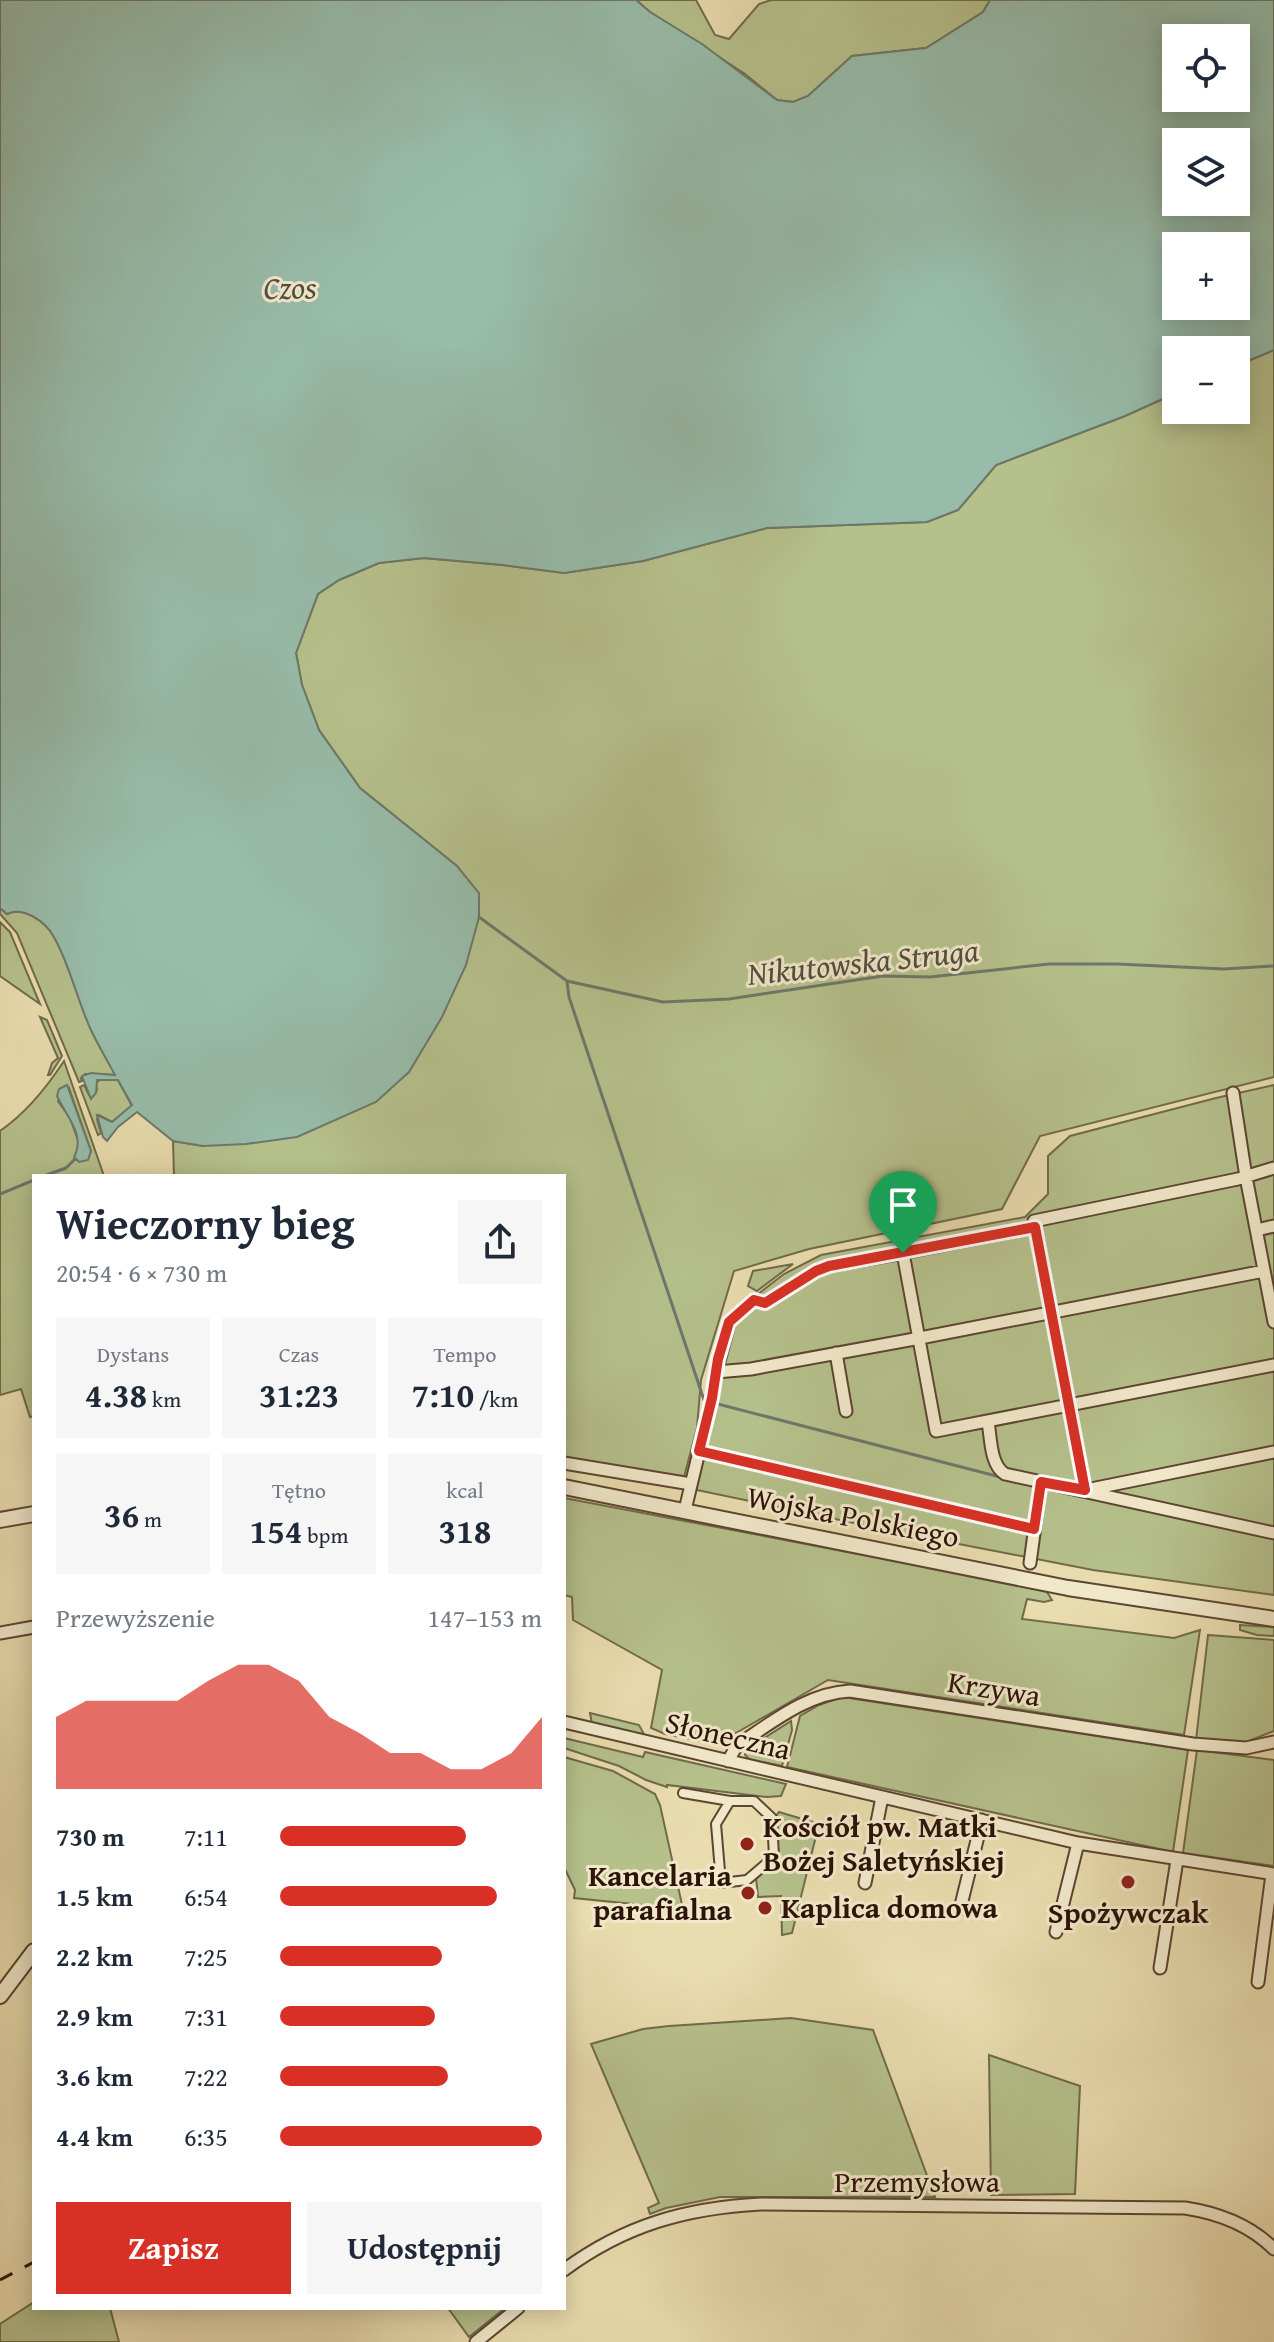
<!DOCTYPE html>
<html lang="pl">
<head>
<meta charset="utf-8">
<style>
	body { margin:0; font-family:"Gentium Book Plus",serif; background:#f6f6f7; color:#1f2937; height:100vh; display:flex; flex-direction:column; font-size:30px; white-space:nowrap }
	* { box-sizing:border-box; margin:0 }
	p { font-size:26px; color:#747a83 }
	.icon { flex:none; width:44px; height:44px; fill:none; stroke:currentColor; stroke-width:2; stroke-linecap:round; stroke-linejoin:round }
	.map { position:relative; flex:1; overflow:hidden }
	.details { position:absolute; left:32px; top:1174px; width:534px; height:1136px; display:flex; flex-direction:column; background:#fff; border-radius:0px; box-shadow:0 4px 20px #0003 }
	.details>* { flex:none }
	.tools { position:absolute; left:1162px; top:24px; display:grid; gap:16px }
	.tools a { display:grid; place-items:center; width:88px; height:88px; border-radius:0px; background:#fff; box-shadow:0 4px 20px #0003; font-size:40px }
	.pin { position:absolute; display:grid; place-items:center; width:68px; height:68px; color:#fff; margin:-82px -34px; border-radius:50% 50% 50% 0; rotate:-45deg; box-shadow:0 0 8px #0007 }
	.pin .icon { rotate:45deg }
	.round { display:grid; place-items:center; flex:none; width:84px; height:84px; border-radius:0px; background:#f6f6f7 }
	.head { display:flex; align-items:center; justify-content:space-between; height:136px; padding:0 24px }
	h1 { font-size:44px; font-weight:700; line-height:60px }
	.metrics { display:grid; grid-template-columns:repeat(3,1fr); gap:12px; height:136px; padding:8px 24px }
	.metrics div { display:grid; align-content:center; border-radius:0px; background:#f6f6f7; text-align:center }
	.metrics b { font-size:34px; font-weight:700 }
	.metrics small { font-size:22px; font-weight:400 }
	.metrics p { font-size:22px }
	.chart { height:224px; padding:16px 24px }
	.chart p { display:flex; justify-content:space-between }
	.chart svg { width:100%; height:144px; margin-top:8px; fill:#d93025; opacity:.7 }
	.button { display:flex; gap:16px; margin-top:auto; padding:16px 24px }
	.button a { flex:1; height:92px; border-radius:0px; background:#d93025; color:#fff; font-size:32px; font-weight:700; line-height:92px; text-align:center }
	.button a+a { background:#f6f6f7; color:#1f2937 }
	ul { padding:0 24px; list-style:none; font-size:26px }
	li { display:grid; grid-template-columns:128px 96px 1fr; align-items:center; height:60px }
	li i { height:20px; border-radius:10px; background:#d93025 }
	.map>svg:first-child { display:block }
</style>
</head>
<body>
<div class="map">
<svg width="1274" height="2342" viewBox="0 0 1274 2342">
	<rect width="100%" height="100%" fill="#e9dcae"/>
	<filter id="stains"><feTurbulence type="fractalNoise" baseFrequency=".0025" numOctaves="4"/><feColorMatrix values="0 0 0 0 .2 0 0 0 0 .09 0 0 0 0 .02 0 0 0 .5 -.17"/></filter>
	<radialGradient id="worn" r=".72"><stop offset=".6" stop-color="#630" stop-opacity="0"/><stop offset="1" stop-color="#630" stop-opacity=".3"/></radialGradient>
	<path fill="#b5c08b" stroke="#716a4a" stroke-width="2" fill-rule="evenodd" d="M636,0H696L715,35L729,39L759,4L771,0H990L983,12L926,48L852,56L808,96L793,102L777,100L745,74L650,12Z
		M1274,350V1077L1040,1136L1002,1209L809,1249L734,1271L701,1380L697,1428L684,1477L564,1459V1176H174L173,1141L203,1146L457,866L360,788L319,730L302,685L296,653L318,594L339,580L379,563L424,558L503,565L564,573L643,561L767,528L927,522L958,510L996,465L1125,416L1176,393V410H1236V366Z
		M0,908L7,914C24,906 46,922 54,937C69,963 77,997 89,1025C96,1042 107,1059 116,1075L85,1074L81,1078L82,1081L79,1082L17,933L0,914Z
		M0,922L10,932L40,1004L0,976Z
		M40,1017L47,1020L62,1056L50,1075H48L52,1063L58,1058Z
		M64,1061L104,1176H34V1416L30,1417L21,1389L0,1395V1131C26,1113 47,1087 64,1061ZM69,1088L91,1151L88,1159L75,1160L79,1143L70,1118L58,1101Z
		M101,1079L118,1080L132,1106L112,1122L99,1115L97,1119L101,1133L98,1135L80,1087L84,1085L89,1095L97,1090L96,1083Z
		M1274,1085V1595L1093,1570L902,1533L692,1489L740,1308L784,1274L821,1255L1025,1217L1048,1194V1156L1070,1136L1216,1098Z
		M793,1264L757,1291L748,1286L753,1271Z
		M564,1498L1032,1587L1047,1592L1052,1600L1044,1602L1027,1599L1022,1619L1174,1638L1200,1630L1184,1735L828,1680L717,1744L665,1734L651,1728L662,1670L573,1620L572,1597L564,1595Z
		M1240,1625L1274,1627V1636L1257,1635L1240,1630Z
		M1208,1635L1274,1640V1731L1246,1742L1196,1740Z
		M842,1697L1188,1750L1173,1852L787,1767L800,1716L819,1705Z
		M590,1713L639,1725L645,1736L592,1724Z
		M791,1721L792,1730L782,1766L749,1759L745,1755L747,1749Z
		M564,1738L643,1757L645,1752L786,1784L781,1796L767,1797L667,1785V1787L646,1780L619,1766L564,1748Z
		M1197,1750L1274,1760V1866L1183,1853Z
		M564,1757L613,1771L655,1794L660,1805L683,1909L574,1898L575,1890L564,1867Z
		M779,1812L819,1824L792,1933L782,1935L781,1896L758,1897L756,1877L779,1860L776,1816Z
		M791,2018L873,2030L935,2197H720L666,2208L650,2214L648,2208L659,2203L591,2044L643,2029L669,2026Z
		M989,2055L1080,2086L1075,2194L991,2195Z
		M34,2302V2308H110L119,2342H0V2324Z
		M448,2308H505L469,2337Z"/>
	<path fill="#97bcaa" stroke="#6d7869" stroke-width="2" fill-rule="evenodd" d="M0,0H636L650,12L702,44L777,100L793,102L808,96L852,56L926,48L983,12L990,0H1274V350L1236,366V350H1176V393L1125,416L996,465L958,510L927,522L767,528L643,561L564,573L503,565L424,558L379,563L339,580L318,594L296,653L302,685L319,730L360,788L457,866L479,893V917L466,965L442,1017L409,1072L376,1102L297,1137L246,1144L203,1146L173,1141L137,1112L118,1127L107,1141L103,1137L97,1115L112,1122L132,1105L118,1080H97L96,1093L91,1099L82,1076L91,1073L115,1075C107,1060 98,1045 91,1030C77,1000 70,965 54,937C46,922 24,906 7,914L0,908ZM1176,38H1236V98H1176ZM1176,142H1236V202H1176ZM1236,246V306H1176V246Z
		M67,1085L91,1151L88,1160L79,1162L74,1157C86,1135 66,1116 57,1096L59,1089Z"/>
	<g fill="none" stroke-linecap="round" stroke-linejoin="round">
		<path stroke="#6d7869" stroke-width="3" d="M479,917L567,981L663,1002L729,999L883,976L930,977L1049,964H1117L1224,969L1274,966
			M567,981L569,997L704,1400L706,1401
			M44,1176L66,1168L75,1159
			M0,1194L34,1180
			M714,1403L1004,1478"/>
		<defs>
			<path id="pedestrian" d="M683,1793L730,1801H754L772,1818L774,1857L747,1880L721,1883L716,1824L730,1801"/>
			<path id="minor" d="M1233,1093L1246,1177L1274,1322
				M1257,1230L1274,1226
				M903,1253L1035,1227
				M836,1353L846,1411
				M716,1372L751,1369L920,1338L1264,1271
				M988,1422C991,1438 990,1465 1005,1474L1274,1533
				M699,1451L1034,1529
				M564,1463L691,1484
				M1085,1490L1034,1221L1238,1179L1274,1168
				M1086,1490L1274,1452
				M685,1510L712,1398L718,1359L729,1322L754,1300L765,1303L816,1271L829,1266L903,1253L936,1431L1274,1365
				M1030,1563L1041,1482
				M0,1633L34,1627
				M564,1722L1078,1843L1274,1874
				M728,1761L736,1747L742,1742C775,1720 809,1693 850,1691L1193,1744L1246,1748L1274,1742
				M865,1883L882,1797
				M960,1909L982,1820
				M1056,1932L1078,1843
				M1160,1968L1177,1860
				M1258,1982L1272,1874
				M564,2270C625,2225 686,2208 761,2204L1185,2208C1218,2213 1249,2224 1274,2249
				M476,2342L518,2308"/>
			<path id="tertiary" d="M564,1487L1068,1588L1274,1619
				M0,1520L34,1514
				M0,1996L34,1951"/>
		</defs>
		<use href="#pedestrian" stroke="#5c4532" stroke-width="12"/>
		<use href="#minor" stroke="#5c4532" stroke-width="15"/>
		<use href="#tertiary" stroke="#5c4532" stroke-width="18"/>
		<use href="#pedestrian" stroke="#f1e8ca" stroke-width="8"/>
		<use href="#minor" stroke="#f1e8ca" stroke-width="11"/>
		<use href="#tertiary" stroke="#f1e8ca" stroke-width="14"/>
		<path stroke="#2d1308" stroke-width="3" stroke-dasharray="14 14" stroke-linecap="butt" d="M0,2280L34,2262"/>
	</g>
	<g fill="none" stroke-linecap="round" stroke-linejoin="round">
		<defs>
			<path id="route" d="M1035,1227L1085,1490L1041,1482L1034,1529L699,1451L712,1398L718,1359L729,1322L754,1300L765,1303L816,1271L829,1266Z"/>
		</defs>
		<use href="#route" stroke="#fff" stroke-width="16"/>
		<use href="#route" stroke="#d93025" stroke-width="10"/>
	</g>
	<g fill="#8f2418" stroke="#f1e8ca" stroke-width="3">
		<circle cx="747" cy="1844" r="8"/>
		<circle cx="1128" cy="1882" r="8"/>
		<circle cx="748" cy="1893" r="8"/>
		<circle cx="765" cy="1908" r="8"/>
	</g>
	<g text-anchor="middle" stroke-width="6" stroke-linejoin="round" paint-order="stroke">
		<g font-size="30" fill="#2d1308" stroke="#f1e8ca">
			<text transform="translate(853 1517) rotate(11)" y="10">Wojska Polskiego</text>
			<text transform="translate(994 1689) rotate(9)" y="10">Krzywa</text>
			<text transform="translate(728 1736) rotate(13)" y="10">Słoneczna</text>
			<text x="917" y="2192">Przemysłowa</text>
		</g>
		<g font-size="30" font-weight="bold" fill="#2d1308" stroke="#f1e8ca" text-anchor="start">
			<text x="763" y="1837">Kościół pw. Matki<tspan x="763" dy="34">Bożej Saletyńskiej</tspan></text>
			<text x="732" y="1886" text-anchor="end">Kancelaria<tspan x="732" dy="34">parafialna</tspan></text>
			<text x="781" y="1918">Kaplica domowa</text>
			<text x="1128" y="1923" text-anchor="middle">Spożywczak</text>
		</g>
		<g font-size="32" font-style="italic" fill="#524e41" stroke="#f1e8ca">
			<text x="290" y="299">Czos</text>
			<text transform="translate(863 962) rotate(-6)" y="11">Nikutowska Struga</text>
		</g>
	</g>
	<rect width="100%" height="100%" filter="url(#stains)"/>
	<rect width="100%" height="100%" fill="url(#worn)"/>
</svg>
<div class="tools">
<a><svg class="icon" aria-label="locate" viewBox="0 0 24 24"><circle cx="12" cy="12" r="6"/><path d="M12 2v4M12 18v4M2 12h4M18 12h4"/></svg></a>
<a><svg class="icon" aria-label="layers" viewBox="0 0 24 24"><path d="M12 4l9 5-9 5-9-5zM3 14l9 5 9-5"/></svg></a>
<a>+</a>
<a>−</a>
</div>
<div class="pin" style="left:903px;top:1253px;background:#1e9e55"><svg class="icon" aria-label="arrive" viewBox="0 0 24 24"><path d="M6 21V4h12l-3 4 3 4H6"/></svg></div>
<section class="details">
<div class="head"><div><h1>Wieczorny bieg</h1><p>20:54 · 6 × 730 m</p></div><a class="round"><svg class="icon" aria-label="share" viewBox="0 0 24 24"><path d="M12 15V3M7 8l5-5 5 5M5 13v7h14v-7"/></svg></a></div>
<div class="metrics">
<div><p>Dystans</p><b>4.38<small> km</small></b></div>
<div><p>Czas</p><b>31:23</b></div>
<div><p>Tempo</p><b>7:10<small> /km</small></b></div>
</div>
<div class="metrics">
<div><b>36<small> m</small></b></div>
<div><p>Tętno</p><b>154<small> bpm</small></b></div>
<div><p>kcal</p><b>318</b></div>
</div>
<div class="chart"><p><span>Przewyższenie</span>147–153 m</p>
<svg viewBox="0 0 160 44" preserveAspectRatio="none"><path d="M0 44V22L10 17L20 17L30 17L40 17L50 11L60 6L70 6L80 11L90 22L100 27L110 33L120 33L130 38L140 38L150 33L160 22V44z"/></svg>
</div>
<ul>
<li><b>730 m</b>7:11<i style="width:71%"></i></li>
<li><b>1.5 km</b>6:54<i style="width:83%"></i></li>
<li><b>2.2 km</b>7:25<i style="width:62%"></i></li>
<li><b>2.9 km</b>7:31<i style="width:59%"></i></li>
<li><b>3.6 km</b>7:22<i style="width:64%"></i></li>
<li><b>4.4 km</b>6:35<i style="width:100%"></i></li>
</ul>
<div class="button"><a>Zapisz</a><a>Udostępnij</a></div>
</section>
</div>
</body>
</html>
